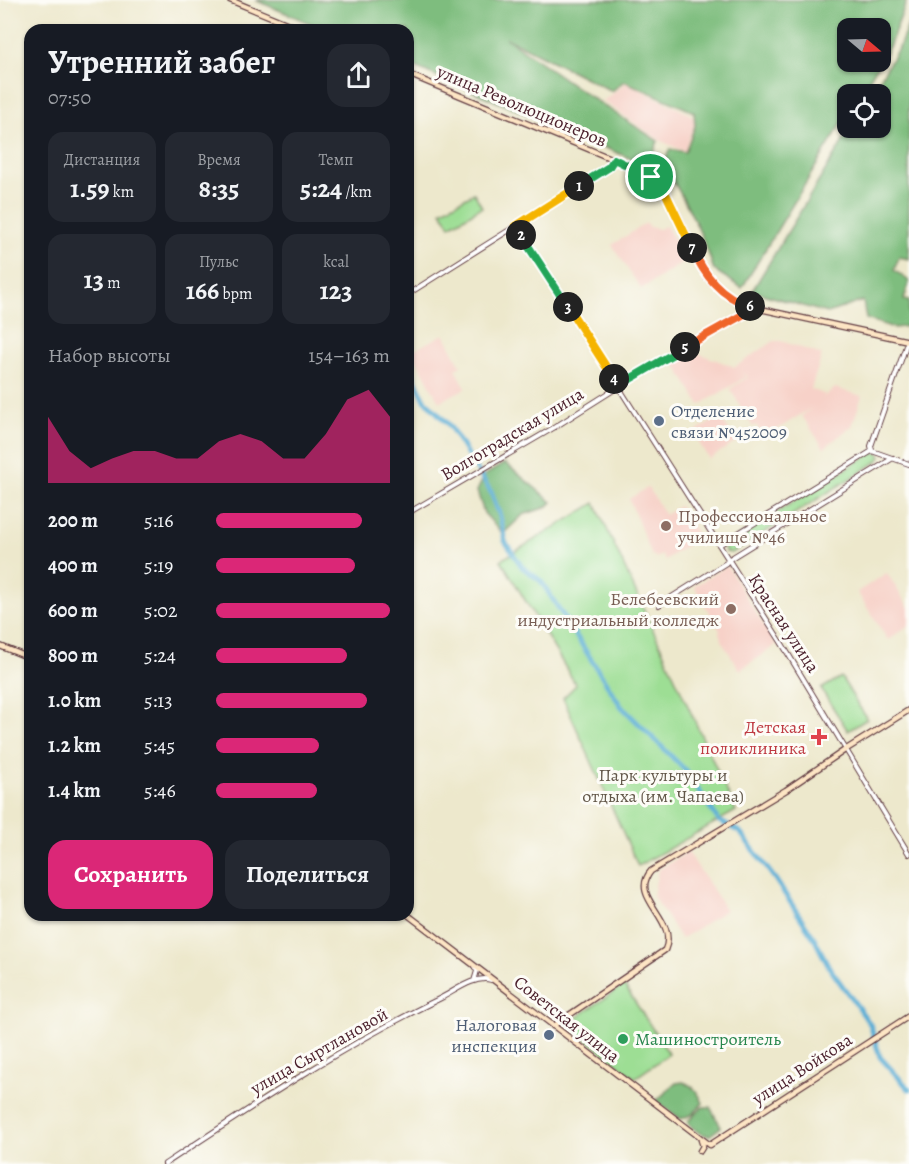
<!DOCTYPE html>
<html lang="ru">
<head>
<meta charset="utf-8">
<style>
	body { margin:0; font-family:Alegreya,serif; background:#242831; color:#f1f3f6; height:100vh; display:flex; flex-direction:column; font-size:22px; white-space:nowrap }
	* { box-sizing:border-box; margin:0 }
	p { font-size:20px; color:#9ea1a6 }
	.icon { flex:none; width:33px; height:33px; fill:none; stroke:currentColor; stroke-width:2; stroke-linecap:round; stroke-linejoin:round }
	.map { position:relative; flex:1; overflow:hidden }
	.side { position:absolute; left:24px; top:24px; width:390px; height:897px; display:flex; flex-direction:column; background:#171b24; border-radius:18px; box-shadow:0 2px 4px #0004 }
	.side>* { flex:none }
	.needle { width:39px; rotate:109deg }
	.buttons { position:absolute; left:837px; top:18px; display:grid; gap:12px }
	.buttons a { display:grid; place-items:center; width:54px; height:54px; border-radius:12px; background:#171b24; box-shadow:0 2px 4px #0004; font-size:30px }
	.pin { position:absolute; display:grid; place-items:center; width:51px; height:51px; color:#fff; margin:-26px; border:3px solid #fff; border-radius:50%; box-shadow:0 2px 6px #0007 }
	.km { position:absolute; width:30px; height:30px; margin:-15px; border-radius:50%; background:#222; color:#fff; font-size:16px; line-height:30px; text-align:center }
	.round { display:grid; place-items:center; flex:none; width:63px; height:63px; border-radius:18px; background:#242831 }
	.overview { display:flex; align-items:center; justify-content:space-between; height:102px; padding:0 24px }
	h1 { font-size:33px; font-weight:700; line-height:45px }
	.figures { display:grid; grid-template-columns:repeat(3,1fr); gap:9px; height:102px; padding:6px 24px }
	.figures div { display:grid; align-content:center; border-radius:15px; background:#242831; text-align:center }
	.figures b { font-size:26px; font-weight:700 }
	.figures small { font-size:16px; font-weight:400 }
	.figures p { font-size:16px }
	.chart { height:168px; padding:12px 24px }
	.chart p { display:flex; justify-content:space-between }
	.chart svg { width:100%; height:108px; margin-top:6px; fill:#db2777; opacity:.7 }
	.primary-button { display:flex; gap:12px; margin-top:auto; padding:12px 24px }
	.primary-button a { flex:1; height:69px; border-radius:18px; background:#db2777; color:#fff; font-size:24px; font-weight:700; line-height:69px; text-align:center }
	.primary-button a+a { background:#242831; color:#f1f3f6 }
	ul { padding:0 24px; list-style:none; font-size:20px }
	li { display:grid; grid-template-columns:96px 72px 1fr; align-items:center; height:45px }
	li i { height:15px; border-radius:8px; background:#db2777 }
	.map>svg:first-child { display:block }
</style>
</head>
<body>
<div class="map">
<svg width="909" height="1164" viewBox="0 0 909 1164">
	<rect width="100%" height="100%" fill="#fdfcf7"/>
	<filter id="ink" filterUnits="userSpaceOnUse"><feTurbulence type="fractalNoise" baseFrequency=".0167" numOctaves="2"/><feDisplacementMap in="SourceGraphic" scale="12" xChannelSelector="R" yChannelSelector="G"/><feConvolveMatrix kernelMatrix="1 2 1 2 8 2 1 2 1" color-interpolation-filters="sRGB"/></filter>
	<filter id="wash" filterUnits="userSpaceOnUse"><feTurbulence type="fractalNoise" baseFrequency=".008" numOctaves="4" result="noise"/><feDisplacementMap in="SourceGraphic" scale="24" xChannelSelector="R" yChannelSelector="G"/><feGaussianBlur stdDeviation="1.35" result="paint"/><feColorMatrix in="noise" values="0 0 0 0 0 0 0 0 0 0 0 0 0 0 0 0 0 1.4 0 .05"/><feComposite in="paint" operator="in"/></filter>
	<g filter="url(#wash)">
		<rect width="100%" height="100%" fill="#ede8cc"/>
		<path fill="#f7d1c8" d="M626,83L693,116L694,125L684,151L661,141L603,101Z
			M646,223L649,227L659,229L666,226L687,260L641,289L612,245Z
			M444,334L461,366L456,369L466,388L439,402L412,351Z
			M774,341H781L822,355L811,389L826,395L813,407L765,437L756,425L753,427L730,389L748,377L741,372L746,377L700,405L673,361L692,351L735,367Z
			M835,388L862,396L852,426L824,448L802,416Z
			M720,417L736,442L709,459L693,433Z
			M648,487L665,515L679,506L699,537L665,560L662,555L656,558L654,555L652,556L629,499Z
			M727,566L776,645L740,670L724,645L719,633L720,631L694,586Z
			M887,573L909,608V625L888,640L857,592Z
			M688,852L726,910L681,939L653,896L658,870Z"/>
		<path fill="#9dde94" stroke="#747e60" stroke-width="1.5" d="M474,193L482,207L450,226L441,211Z
			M873,452L879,453L881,457L878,461L732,553L726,552L724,548L726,544Z
			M595,503L736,811L638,866L563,698L576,685L501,560Z
			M841,677L867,719L848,731L821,689Z
			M624,985L669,1054L635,1078L567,1024Z"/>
		<path fill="#7ebd7e" stroke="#646e54" stroke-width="1.5" d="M255,0H907L890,45L881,60L880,28H848V62H880L860,94H848L847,115L742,288L714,270C703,234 684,197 663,165L670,149L685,152L695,126L694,112L624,81L612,91L506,38L589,96L658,141L648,166L408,64V30H326Z
			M909,23V259L899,257L894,270L909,281L904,300L909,301V326L894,328L866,319L863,301L827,313L752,291L851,128H880V94H871L899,47Z
			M505,463L552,502L547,507L523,515L503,534L484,513L477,491L485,475Z
			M683,1082C694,1086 698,1092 703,1103L693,1114L681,1119L656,1101L676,1083Z
			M703,1107H710L721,1127L709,1136L700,1133L689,1125L688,1121Z"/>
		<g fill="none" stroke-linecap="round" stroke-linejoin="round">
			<path stroke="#5aaed5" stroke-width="5" d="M408,365L425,400L449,425L491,492L500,516L505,541L522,567L541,581L621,706L685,770L719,821L740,832L775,879L814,938L829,967L870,1024L880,1057L909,1089"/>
		</g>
	</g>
	<g filter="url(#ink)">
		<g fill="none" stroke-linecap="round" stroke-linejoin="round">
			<defs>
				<path id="tertiary" d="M516,226L781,642L909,854
					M408,294L606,169L614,160
					M872,450L871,446L908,340
					M872,451L909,464
					M408,513L555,427L661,360L754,308
					M719,545L872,451
					M659,605L726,563L728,560L893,458
					M474,981L477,971L474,966
					M165,1164C254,1105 344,1045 441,998C455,991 475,975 491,980"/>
				<path id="secondary" d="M230,0L303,30
					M408,74L634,168C675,186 686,241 707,277C721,292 736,301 755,308L909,341
					M0,646L30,658
					M408,915L710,1145L909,1016
					M553,1026L665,950C679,919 628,898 651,871L786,790L845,750L909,710
					M700,1151L703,1146L701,1140"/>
			</defs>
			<use href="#tertiary" stroke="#623d43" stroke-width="6"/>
			<use href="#secondary" stroke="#623d43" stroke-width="7"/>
			<use href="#tertiary" stroke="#fff" stroke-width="4"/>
			<use href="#secondary" stroke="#fde5c4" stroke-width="4.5"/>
		</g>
	</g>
	<g fill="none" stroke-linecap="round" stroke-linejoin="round" filter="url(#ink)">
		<defs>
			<path id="split-1" d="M579,186L609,167L614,159L651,177"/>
			<path id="split-2" d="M521,235L516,226L579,186"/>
			<path id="split-3" d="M521,235L568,307"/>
			<path id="split-4" d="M568,307L614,379"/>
			<path id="split-5" d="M614,379L618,386L685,347"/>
			<path id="split-6" d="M685,347L755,308L750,306"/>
			<path id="split-7" d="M692,248C704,275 720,296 750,306"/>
			<path id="split-8" d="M651,177L666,194L692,248"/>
		</defs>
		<use href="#split-1" stroke="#fff" stroke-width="12"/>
		<use href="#split-2" stroke="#fff" stroke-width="12"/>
		<use href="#split-3" stroke="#fff" stroke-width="12"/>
		<use href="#split-4" stroke="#fff" stroke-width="12"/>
		<use href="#split-5" stroke="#fff" stroke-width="12"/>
		<use href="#split-6" stroke="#fff" stroke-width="12"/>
		<use href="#split-7" stroke="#fff" stroke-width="12"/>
		<use href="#split-8" stroke="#fff" stroke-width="12"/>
		<use href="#split-1" stroke="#22a559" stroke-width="8"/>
		<use href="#split-2" stroke="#f5b400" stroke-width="8"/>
		<use href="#split-3" stroke="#22a559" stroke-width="8"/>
		<use href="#split-4" stroke="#f5b400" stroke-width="8"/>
		<use href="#split-5" stroke="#22a559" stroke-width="8"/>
		<use href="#split-6" stroke="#f0652b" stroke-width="8"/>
		<use href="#split-7" stroke="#f0652b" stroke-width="8"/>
		<use href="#split-8" stroke="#f5b400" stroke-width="8"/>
	</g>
	<g fill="#5c6f8a" stroke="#fdfcf7" stroke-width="2">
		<circle cx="659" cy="421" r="6"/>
		<circle cx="549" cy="1035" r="6"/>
	</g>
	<g fill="#8d6e63" stroke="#fdfcf7" stroke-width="2">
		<circle cx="666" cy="526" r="6"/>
		<circle cx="731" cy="609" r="6"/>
	</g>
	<path fill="#e0444e" stroke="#fdfcf7" stroke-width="2" d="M816 728h6v6h6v6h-6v6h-6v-6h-6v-6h6z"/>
	<circle fill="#2e9e5b" stroke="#fdfcf7" stroke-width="2" cx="623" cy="1039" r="6"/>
	<g text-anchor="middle" stroke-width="6" stroke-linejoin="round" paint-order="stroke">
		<g font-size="18" fill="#4a1f2b" stroke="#fdfcf7">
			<text transform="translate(522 106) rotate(23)" y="6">улица Революционеров</text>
			<text transform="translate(512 434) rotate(-31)" y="6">Волгоградская улица</text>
			<text transform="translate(784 623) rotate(57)" y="6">Красная улица</text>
			<text transform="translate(567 1019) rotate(38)" y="6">Советская улица</text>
			<text transform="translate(319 1051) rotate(-30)" y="6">улица Сыртлановой</text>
			<text transform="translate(802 1069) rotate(-33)" y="6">улица Войкова</text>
		</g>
		<g font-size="18" fill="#4e5e75" stroke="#fdfcf7" text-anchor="start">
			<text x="671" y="417">Отделение<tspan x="671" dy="21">связи №452009</tspan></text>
			<text x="537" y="1031" text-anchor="end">Налоговая<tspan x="537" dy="21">инспекция</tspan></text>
		</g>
		<g font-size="18" fill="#785e54" stroke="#fdfcf7" text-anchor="start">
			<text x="678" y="522">Профессиональное<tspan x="678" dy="21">училище №46</tspan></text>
			<text x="719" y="605" text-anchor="end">Белебеевский<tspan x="719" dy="21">индустриальный колледж</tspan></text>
		</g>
		<g font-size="18" fill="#be3a42" stroke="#fdfcf7" text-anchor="end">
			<text x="806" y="733">Детская<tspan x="806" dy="21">поликлиника</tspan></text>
		</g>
		<g font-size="18" fill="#63584a" stroke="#fdfcf7">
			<text x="663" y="781">Парк культуры и<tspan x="663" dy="21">отдыха (им. Чапаева)</tspan></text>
		</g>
		<g font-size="18" fill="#27864d" stroke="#fdfcf7" text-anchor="start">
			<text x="635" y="1045">Машиностроитель</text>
		</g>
	</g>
</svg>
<div class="buttons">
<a><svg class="needle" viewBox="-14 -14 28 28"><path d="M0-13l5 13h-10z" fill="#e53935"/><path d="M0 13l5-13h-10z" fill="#9ea1a6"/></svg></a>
<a><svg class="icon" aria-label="locate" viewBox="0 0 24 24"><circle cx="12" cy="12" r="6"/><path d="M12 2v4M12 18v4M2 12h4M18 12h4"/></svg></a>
</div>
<div class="pin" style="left:651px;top:177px;background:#1e9e55"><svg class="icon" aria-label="arrive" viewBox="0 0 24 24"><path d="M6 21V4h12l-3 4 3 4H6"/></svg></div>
<b class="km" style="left:579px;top:186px">1</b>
<b class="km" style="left:521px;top:235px">2</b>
<b class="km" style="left:568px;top:307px">3</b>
<b class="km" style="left:614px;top:379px">4</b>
<b class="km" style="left:685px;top:347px">5</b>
<b class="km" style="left:750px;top:306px">6</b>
<b class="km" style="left:692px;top:248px">7</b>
<section class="side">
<div class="overview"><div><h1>Утренний забег</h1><p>07:50</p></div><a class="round"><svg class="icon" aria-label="share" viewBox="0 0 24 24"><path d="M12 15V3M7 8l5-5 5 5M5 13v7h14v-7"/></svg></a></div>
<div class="figures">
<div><p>Дистанция</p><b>1.59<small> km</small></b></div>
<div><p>Время</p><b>8:35</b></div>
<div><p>Темп</p><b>5:24<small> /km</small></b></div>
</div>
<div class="figures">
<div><b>13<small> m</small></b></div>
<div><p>Пульс</p><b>166<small> bpm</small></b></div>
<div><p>kcal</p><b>123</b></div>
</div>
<div class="chart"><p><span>Набор высоты</span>154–163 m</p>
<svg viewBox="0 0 160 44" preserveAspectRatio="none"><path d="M0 44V17L10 31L20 38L30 34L40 31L50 31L60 34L70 34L80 27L90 24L100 27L110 34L120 34L130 24L140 10L150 6L160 17V44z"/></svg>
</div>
<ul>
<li><b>200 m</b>5:16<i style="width:84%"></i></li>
<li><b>400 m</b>5:19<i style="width:80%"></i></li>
<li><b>600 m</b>5:02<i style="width:100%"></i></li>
<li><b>800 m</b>5:24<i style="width:75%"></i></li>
<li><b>1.0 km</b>5:13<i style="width:87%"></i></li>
<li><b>1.2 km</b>5:45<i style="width:59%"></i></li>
<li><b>1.4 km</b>5:46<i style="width:58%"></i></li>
</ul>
<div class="primary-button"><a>Сохранить</a><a>Поделиться</a></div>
</section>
</div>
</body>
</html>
